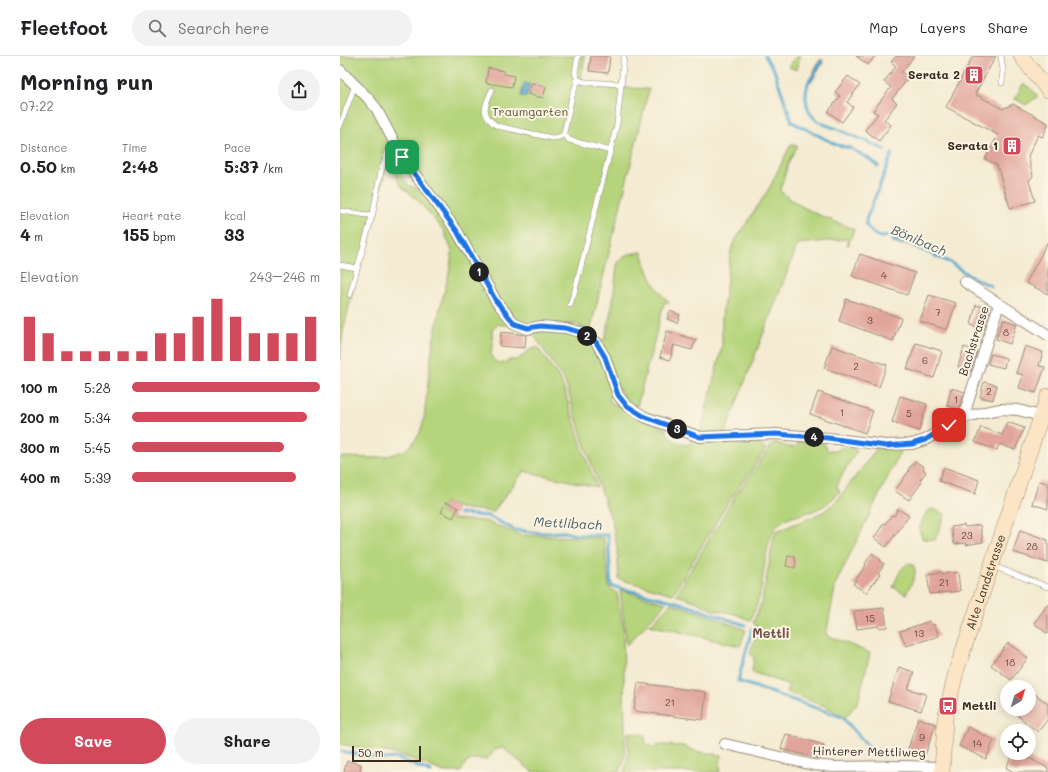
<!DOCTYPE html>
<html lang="en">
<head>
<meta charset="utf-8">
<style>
	body { margin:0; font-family:Mali,sans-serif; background:#f2f2f2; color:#202124; height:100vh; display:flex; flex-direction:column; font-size:15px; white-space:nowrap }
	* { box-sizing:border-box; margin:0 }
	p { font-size:13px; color:#757577 }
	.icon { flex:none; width:22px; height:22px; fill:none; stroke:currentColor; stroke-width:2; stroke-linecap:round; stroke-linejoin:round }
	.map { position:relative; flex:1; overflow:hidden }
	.details { display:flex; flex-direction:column; background:#fff; width:340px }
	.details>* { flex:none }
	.needle { width:26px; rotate:38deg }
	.controls { position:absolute; left:660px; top:624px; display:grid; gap:8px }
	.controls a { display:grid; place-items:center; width:36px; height:36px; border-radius:50%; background:#fff; box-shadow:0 2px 10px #0003; font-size:20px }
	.scale { position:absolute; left:12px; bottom:10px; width:69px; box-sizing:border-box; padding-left:4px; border:2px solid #3b2a1e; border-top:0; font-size:11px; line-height:14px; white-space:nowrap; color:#3b2a1e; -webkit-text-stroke:3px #fcf5e5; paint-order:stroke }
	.pin { position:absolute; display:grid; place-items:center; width:34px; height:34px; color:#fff; margin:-17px; border-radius:8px; box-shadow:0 2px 6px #0006 }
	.km { position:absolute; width:20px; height:20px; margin:-10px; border-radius:50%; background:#222; color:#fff; font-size:11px; line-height:20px; text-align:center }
	.round { display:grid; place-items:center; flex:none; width:42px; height:42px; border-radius:21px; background:#f2f2f2 }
	.summary { display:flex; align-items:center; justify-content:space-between; height:68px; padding:0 20px }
	h1 { font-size:22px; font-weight:800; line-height:30px }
	.stats { display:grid; grid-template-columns:repeat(3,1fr); gap:6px; height:68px; padding:4px 20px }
	.stats div { display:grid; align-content:center }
	.stats b { font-size:17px; font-weight:800 }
	.stats small { font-size:11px; font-weight:400 }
	.stats p { font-size:11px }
	.chart { height:112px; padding:8px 20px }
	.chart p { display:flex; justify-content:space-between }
	.chart svg { width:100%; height:72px; margin-top:4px; stroke:#d1495b; stroke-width:6 }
	.button { display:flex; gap:8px; margin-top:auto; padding:8px 20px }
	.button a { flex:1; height:46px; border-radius:24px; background:#d1495b; color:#fff; font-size:16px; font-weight:800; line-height:46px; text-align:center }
	.button a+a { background:#f2f2f2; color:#202124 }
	ul { padding:0 20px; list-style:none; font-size:13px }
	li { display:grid; grid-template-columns:64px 48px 1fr; align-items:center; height:30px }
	li i { height:10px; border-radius:5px; background:#d1495b }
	header { display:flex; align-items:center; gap:24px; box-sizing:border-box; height:56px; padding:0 20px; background:#fff; border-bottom:1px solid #e0e0e0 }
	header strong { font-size:19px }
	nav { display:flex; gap:22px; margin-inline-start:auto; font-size:14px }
	.search { width:280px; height:36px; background:#f2f2f2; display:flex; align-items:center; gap:10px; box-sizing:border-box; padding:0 14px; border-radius:22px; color:#757577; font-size:15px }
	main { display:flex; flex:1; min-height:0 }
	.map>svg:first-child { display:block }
</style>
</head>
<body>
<header>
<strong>Fleetfoot</strong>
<div class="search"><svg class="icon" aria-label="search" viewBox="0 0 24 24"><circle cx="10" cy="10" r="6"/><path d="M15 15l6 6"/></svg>Search here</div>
<nav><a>Map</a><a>Layers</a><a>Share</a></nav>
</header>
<main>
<section class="details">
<div class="summary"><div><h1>Morning run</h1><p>07:22</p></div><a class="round"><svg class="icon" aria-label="share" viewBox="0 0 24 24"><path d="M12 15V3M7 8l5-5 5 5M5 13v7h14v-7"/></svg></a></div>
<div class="stats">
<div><p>Distance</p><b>0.50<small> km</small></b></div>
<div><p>Time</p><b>2:48</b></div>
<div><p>Pace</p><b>5:37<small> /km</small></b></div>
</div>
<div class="stats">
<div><p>Elevation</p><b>4<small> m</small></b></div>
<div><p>Heart rate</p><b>155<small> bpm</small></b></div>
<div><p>kcal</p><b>33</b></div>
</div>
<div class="chart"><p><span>Elevation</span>243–246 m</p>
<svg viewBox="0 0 160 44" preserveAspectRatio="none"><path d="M5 44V17M15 44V27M25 44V38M35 44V38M45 44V38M55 44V38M65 44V38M75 44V27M85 44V27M95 44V17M105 44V6M115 44V17M125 44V27M135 44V27M145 44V27M155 44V17"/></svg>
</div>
<ul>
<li><b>100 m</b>5:28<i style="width:100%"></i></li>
<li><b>200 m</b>5:34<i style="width:93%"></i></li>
<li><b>300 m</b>5:45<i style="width:81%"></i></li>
<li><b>400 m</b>5:39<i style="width:87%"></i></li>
</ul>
<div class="button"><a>Save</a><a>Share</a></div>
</section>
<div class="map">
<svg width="708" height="716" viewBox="0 0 708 716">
	<rect width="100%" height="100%" fill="#fcf5e5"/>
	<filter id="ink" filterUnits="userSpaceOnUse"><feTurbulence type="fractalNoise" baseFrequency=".025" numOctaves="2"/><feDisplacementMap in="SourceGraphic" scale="8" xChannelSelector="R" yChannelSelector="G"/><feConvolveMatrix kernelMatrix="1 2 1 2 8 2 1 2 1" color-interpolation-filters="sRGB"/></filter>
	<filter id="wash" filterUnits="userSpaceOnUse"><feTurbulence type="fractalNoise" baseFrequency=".012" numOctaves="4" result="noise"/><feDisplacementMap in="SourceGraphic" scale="16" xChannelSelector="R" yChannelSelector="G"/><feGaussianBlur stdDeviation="0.9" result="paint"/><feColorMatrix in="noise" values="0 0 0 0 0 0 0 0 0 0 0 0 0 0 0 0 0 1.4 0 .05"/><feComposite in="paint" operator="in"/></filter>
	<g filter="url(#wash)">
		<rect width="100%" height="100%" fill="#f4ebd2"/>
		<path fill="#b5d47c" stroke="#787f4d" d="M0,0H245L240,30L309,33L250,275L236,268L188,270L176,264L166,254L55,85L43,109L46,110L36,157L14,230L3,275L0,304Z
			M456,0H460L457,14L449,11Z
			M683,28L689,31L698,40L686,49L675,43Z
			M451,88L457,90L448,108L440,135C462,154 488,163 514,173L508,190L507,183L458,188L385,377L360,378L382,291V261L390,199L393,188L430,131Z
			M53,96L61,108V119L69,130L78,132L103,162L174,271L158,268L152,274C152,279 153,286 153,290C152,294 151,293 151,296C151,307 162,310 169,304H177L188,295L197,291L218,320L223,330L244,397L257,431L184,415L153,456L120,452L105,446L100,456L114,463L145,465L181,479L264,482L269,531L277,537L283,571L285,677V700L280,716H193L163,692L156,693L146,704C133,702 126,703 121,716H104L72,703L52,697L0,688V401L32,402L48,400L64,395L72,388L80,377L84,363L92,292L100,253L110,213L112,195L104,175L78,144L60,129L49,102Z
			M302,196C307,215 314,233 329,246L324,247L297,350C278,344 265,303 257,285L265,283L273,246L277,209L281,203L289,198Z
			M194,275C204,275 221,274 231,276C261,286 264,310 273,337L269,342L271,347L282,350L326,373C329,384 338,387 348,389L353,382H415L418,387L426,393L387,448L333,538L279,523L277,491L272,466L243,384L225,325L193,278Z
			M459,385L483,387L487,394L496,395L502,391L517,394L500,422L497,431L500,436C493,442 487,449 478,453C467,458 450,460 441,466C426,477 424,516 421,533C419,544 415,554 410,564L392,557L374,554L355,545L336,539L395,440L434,386L448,391H456Z
			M537,392H562L496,527L486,579L530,597L518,646L505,662L485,650L446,636L449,629L412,616L414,602L410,597L419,572L413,567L422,545L434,481L436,476L483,456L496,446Z
			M593,453L605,458L595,484L583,483L579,474C582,467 584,454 593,453Z
			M571,507C581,514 570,530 566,538L553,531C557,523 560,509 571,507Z
			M280,534L326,547L287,589Z
			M331,547L367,559L406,574L400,590L310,569Z
			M288,676L304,679L306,687L312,691L323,689L343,690L355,695L381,699L380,716H284L288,701Z"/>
		<path fill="#52a7ce" stroke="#466876" d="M482,3L483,7L472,25H469L479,5Z
			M184,27L190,28L187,41L181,40Z
			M559,178L565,179L567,188L560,189L553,187L550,179Z"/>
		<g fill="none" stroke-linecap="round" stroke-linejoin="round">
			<path stroke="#52a7ce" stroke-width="3" d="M425,0L434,14L452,66L497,89L510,92L531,104L538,110
				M470,23C464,35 464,53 475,63C481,68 489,70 497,73C513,80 530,86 545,94
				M552,98L526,164V169C530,175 536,181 543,181C547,180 549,179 553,181
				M566,187L611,207L628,219L651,230
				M119,458L148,460L175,474L201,477L224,476L236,479H268L271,530L337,546L405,569
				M412,573L398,625L502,661L532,695
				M0,695L29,700L43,703L57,702L91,716"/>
		</g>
		<g id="blocks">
			<path fill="#e1a49a" d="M251,0H270L268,17L249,15Z
				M516,0H535L528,9Z
				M556,0H574L562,16L569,21L552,43L557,47L544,64L551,69L539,85L525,74L538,58L533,55L551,31L544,26L556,10L551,6Z
				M633,0H656L635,38L663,53L673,48L708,67V70L702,81L698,79L688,100L693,120L689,125L695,145L670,152L657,109L645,103L658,79L606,51Z
				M148,12L164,15V18L174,20L172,31L146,27Z
				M508,20L520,29L507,46L513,51L502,66L488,56L500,40L495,36Z
				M192,27L206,31L203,42L188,38Z
				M708,185V238L686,227Z
				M520,198L575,217L567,239L512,220Z
				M589,239L616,247L607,274L580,265Z
				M506,243L561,262L553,285L499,265Z
				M636,249L650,253L644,273L631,269Z
				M330,255L340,259L337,267L327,263Z
				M663,263L677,268L670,288L656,283Z
				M327,275L356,284L352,294L334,289L330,304L320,301Z
				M161,276L186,279L185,292L160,290Z
				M576,287L602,295L594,322L567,313Z
				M492,290L547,309L539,331L484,312Z
				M685,290L703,296L699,310L705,311L696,337L679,332L683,319L676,317Z
				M624,291L637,295L631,315L618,311Z
				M651,298L666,302L664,312L648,308Z
				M644,326L657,329L653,344L640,341Z
				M611,332L625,336L619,353L607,350Z
				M478,336L533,355L525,377L470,358Z
				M560,340L587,348L579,375L552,366Z
				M667,366L684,372L675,394L659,388L657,394L635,386L641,371L662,379Z
				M575,405L584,411L583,413L586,416L580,424L582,426L569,444L555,435L569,415L568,414Z
				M604,411L639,424L635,438L599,425Z
				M699,425L708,427V453L692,448Z
				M106,446L118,452L113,462L101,456Z
				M558,453L569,460L546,491L534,482L544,467L545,468L552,459L554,460Z
				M624,469L625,471L640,469L643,486L626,489V487L614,488L611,471Z
				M680,474L708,484V507L673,496Z
				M532,497L541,504L540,505L544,508L538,517L540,518L526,537L513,528L526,509L525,508Z
				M448,500L455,501V505H456L455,512L446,510Z
				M601,516L602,518L618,516L620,535L590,538L587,518Z
				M708,548V578L694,567Z
				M544,552L547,571L539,572L538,570L517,573L514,555Z
				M590,565L592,569L594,568L599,580L566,590L560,575Z
				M668,587L688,602L671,624L651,609Z
				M559,611L574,616L568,633L586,638L581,655L548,645Z
				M298,627L366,636L363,664L294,655Z
				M695,638L708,648V663L698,676L678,660L684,653H689V646Z
				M578,662L596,668L585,699L568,693Z
				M628,671L654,684L646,703L619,690Z
				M446,678L484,689L480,703L441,693Z
				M673,697H679L708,712V716H674L666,712Z
				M7,705L21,708L20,716H4Z"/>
		</g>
	</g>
	<g filter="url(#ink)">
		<use href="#blocks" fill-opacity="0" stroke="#988a78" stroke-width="1"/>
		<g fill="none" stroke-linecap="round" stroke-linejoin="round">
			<defs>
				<path id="lane" d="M238,0L235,17L238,24L245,26L282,28
					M661,0L663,14L662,27
					M238,24L232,40L224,77L229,84L271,95
					M152,34C144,50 140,59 157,70L212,82L219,81L225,78
					M0,70L15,29
					M2,155L27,159L33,158
					M0,209L17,212
					M10,239C17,211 26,184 33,156C38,134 40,105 54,87
					M230,249L235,234L277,68L284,0
					M653,510L708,531"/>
				<path id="street" d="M0,14L27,41L36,52L62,101L117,175L156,245L175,268L188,273L200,270L225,272L244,277L256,286L265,301L278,339L286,349L305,361L360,381L436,378L488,382L546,389L572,388L585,384L623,362L645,356L661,353L678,354L701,360
					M625,226L708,279
					M623,362L659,248
					M385,688L473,709L494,711L561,710L602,711"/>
				<g id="secondary">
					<path d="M681,0L708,34"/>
					<path id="s1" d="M602,716L605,663L616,616L708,340"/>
				</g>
			</defs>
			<use href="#lane" stroke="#988a78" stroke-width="6"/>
			<use href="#street" stroke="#988a78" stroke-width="12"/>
			<use href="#secondary" stroke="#988a78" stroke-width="16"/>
			<use href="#lane" stroke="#fff" stroke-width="5"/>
			<use href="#street" stroke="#fff" stroke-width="10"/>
			<use href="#secondary" stroke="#fce5c4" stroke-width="15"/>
		</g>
	</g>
	<g fill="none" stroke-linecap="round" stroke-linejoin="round" filter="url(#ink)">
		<defs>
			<path id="route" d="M62,101L117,175L156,245L175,268L188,272L200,270L225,272L244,277L256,286L265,301L278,339L286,349L305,361L360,381L436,378L488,382L546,390L572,388L585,384L609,369"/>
		</defs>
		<use href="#route" stroke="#fff" stroke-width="8"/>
		<use href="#route" stroke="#1a73e8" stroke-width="5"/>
	</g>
	<defs>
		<symbol id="building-square" viewBox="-11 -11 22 22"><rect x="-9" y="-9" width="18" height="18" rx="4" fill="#d1495b" stroke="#fcf5e5"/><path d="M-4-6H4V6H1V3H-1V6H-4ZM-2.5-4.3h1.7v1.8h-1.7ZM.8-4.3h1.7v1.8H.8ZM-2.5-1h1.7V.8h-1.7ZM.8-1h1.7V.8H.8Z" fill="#fff"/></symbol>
		<symbol id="bus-square" viewBox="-11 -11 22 22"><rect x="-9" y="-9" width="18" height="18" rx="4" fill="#d1495b" stroke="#fcf5e5"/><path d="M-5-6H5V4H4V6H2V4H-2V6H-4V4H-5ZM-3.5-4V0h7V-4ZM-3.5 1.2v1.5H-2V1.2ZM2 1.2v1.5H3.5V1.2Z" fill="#fff"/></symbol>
	</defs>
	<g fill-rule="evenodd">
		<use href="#building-square" x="623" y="8" width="22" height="22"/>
		<use href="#building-square" x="661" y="79" width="22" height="22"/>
		<use href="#bus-square" x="597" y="639" width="22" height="22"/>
	</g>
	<g text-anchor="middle" stroke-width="4" stroke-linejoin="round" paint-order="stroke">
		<g font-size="10" fill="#64483d">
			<text x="544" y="223">4</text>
			<text x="598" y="260">7</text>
			<text x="530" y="268">3</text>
			<text x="666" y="280">8</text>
			<text x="585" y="308">6</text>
			<text x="516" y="314">2</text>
			<text x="649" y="339">2</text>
			<text x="616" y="347">1</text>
			<text x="502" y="360">1</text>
			<text x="569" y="361">5</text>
			<text x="627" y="483">23</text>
			<text x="692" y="494">28</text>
			<text x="604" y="530">21</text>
			<text x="530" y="566">15</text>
			<text x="579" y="581">13</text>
			<text x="670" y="610">18</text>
			<text x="330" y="650">21</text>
			<text x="582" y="685">9</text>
			<text x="637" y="691">14</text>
		</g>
		<g font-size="12" font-weight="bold" fill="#3b2a1e" stroke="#fcf5e5" text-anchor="end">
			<text x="620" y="23">Serata 2</text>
			<text x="658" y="94">Serata 1</text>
			<text x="622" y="654" text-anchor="start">Mettli</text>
		</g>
		<g font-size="12" fill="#5a5436" stroke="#fcf5e5">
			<text x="190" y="60">Traumgarten</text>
		</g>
		<g font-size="12" fill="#3b2a1e" stroke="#fcf5e5">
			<text transform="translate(634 285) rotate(-72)" y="4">Bachstrasse</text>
			<text dy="4" stroke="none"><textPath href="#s1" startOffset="196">Alte Landstrasse</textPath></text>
			<text transform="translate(529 696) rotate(1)" y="4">Hinterer Mettliweg</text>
		</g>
		<g font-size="13" font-style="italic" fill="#445c64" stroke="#fcf5e5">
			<text transform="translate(579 184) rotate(23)" y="5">Bönibach</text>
			<text transform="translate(228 467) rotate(3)" y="5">Mettlibach</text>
		</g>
		<g font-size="13" font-weight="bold" fill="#755549" stroke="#fcf5e5">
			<text x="431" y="582">Mettli</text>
		</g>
	</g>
</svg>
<div class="controls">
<a><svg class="needle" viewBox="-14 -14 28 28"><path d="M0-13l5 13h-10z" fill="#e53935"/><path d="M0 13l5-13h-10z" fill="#757577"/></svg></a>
<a><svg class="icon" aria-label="locate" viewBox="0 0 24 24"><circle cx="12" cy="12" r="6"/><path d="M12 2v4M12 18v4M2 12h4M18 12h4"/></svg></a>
</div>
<div class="scale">50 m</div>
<div class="pin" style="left:62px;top:101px;background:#1e9e55"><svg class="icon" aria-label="arrive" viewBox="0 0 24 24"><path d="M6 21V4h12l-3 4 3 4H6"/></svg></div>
<div class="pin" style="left:609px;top:369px;background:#d93025"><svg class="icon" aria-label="check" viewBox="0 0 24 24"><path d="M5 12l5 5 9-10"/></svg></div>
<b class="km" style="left:139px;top:216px">1</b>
<b class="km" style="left:247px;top:280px">2</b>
<b class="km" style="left:337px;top:373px">3</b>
<b class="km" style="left:474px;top:381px">4</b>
</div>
</main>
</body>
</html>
